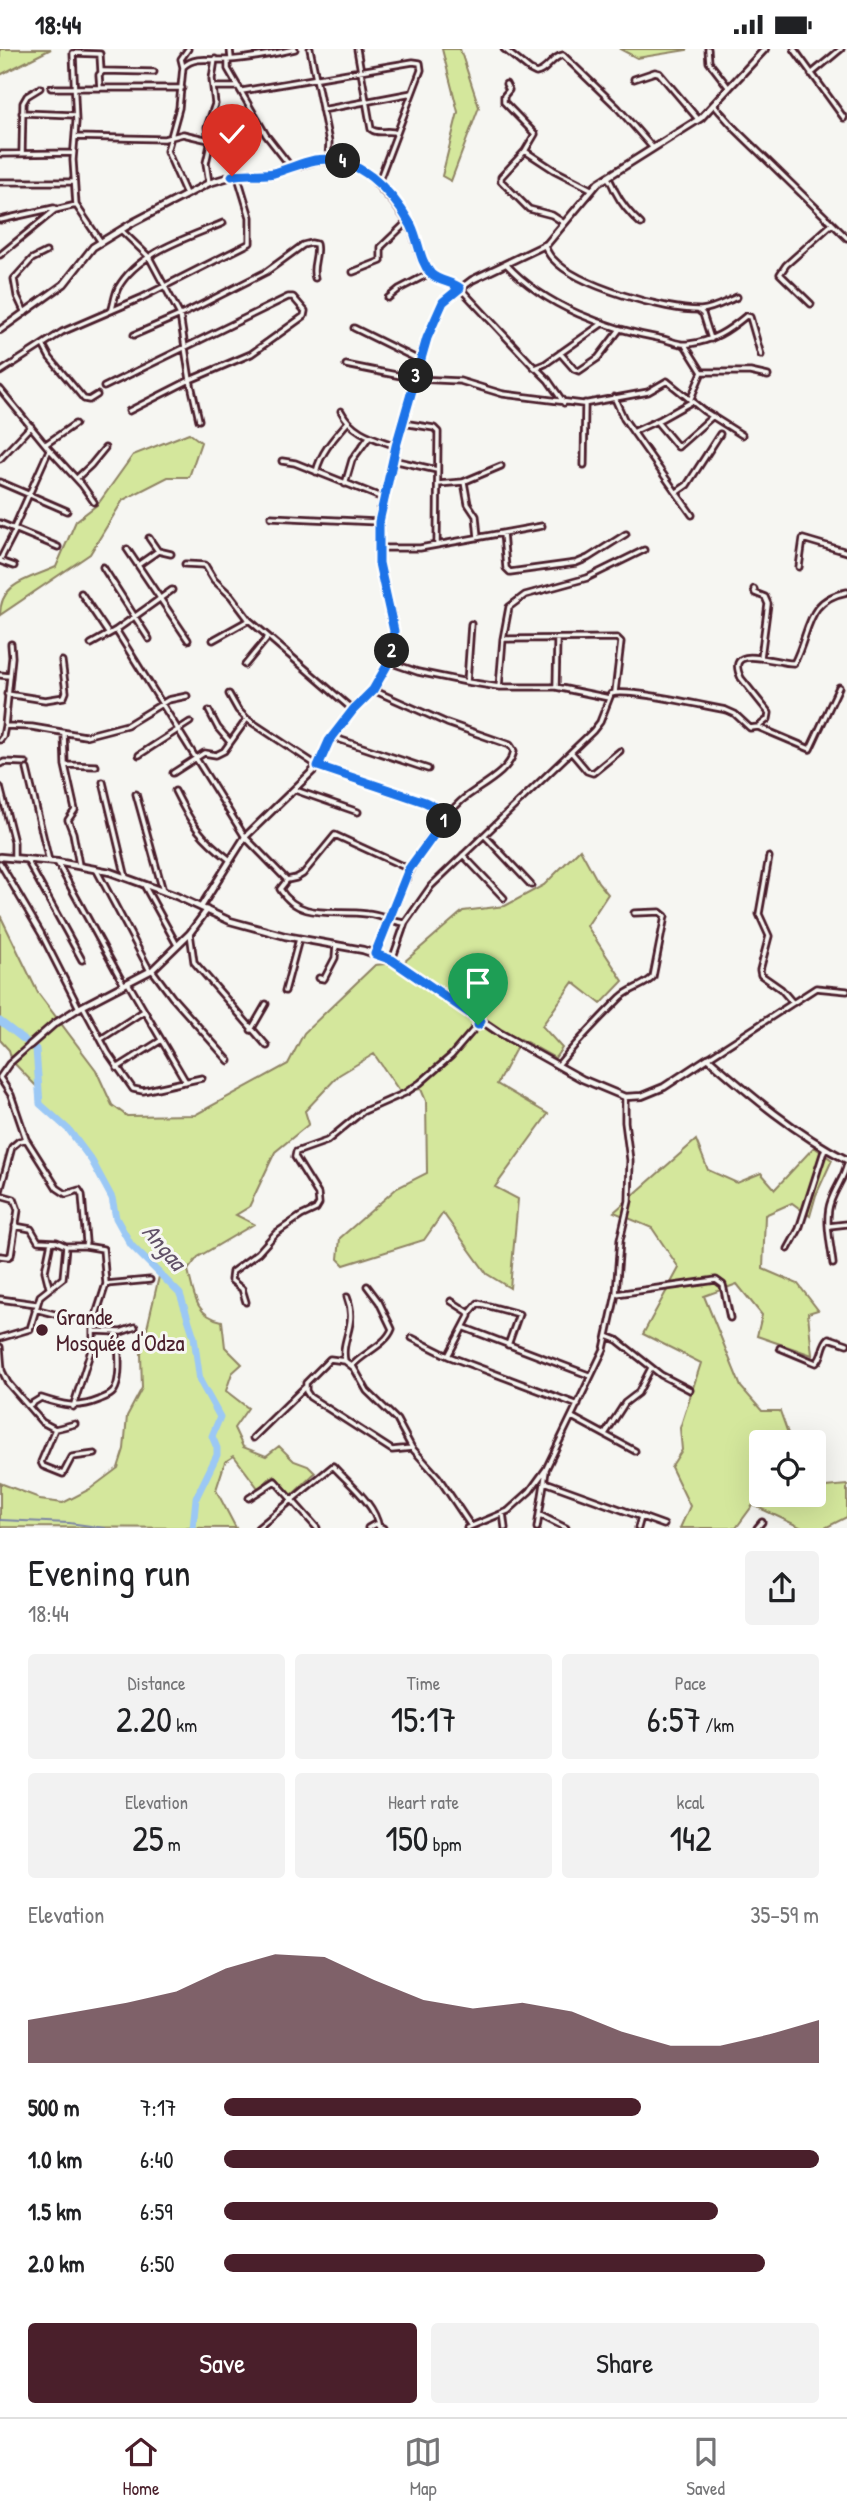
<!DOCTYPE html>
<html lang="en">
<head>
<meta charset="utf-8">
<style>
	body { margin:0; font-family:"Patrick Hand",sans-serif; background:#f2f2f2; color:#202124; height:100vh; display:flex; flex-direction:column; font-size:26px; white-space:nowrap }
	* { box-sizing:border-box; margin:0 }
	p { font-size:23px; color:#757577 }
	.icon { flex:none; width:38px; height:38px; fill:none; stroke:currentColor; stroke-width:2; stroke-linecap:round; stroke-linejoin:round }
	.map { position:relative; height:1479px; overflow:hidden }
	.side { display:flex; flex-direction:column; background:#fff; flex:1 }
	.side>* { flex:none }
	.fabs { position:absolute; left:749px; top:1381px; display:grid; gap:14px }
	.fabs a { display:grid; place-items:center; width:77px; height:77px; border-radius:7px; background:#fff; box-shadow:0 7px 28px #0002; font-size:35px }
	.pin { position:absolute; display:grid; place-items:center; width:60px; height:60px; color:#fff; margin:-72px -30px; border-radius:50% 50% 50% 0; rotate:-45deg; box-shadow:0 0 7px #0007 }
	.pin .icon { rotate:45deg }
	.km { position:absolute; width:35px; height:35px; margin:-18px; border-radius:50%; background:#222; color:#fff; font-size:19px; line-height:35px; text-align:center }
	.round { display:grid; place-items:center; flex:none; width:74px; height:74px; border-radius:7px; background:#f2f2f2 }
	.summary { display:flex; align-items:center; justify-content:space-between; height:119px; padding:0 28px }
	h1 { font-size:38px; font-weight:600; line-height:52px }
	.metrics { display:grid; grid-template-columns:repeat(3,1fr); gap:10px; height:119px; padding:7px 28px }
	.metrics div { display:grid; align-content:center; border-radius:7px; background:#f2f2f2; text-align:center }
	.metrics b { font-size:35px; font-weight:600 }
	.metrics small { font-size:19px; font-weight:400 }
	.metrics p { font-size:19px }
	.chart { height:196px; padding:14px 28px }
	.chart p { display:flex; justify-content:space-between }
	.chart svg { width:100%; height:126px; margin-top:7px; fill:#4a1f2b; opacity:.7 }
	.cta { display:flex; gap:14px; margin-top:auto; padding:14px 28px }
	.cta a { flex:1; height:80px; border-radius:7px; background:#4a1f2b; color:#fff; font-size:28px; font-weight:600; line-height:80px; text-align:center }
	.cta a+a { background:#f2f2f2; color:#202124 }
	ul { padding:0 28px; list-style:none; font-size:23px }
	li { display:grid; grid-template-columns:112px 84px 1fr; align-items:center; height:52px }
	li i { height:18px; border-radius:9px; background:#4a1f2b }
	.status { display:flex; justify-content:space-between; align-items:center; height:49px; padding:0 35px; background:#fff; direction:ltr }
	.status svg { height:19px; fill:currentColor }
	.dock { display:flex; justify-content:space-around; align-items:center; height:98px; border-top:2px solid #e0e0e0; background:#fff; font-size:19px; color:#757577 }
	.dock a { display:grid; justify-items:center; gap:4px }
	.dock .active { color:#4a1f2b }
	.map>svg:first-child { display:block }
</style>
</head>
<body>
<div class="status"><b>18:44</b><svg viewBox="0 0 49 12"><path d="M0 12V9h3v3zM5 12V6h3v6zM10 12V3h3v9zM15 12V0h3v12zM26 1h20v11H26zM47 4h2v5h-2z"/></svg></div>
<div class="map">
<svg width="847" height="1479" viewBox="0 0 847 1479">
	<rect width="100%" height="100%" fill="#f6f6f2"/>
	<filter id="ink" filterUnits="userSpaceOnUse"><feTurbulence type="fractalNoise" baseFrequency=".0143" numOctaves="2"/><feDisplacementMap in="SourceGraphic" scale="14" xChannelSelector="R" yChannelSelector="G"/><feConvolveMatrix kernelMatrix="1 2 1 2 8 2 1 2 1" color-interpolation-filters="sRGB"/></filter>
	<g filter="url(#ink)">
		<path fill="#d4e79c" stroke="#8f8364" stroke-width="2" d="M0,0H51L0,26Z
			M442,0H460L479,58L451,132L442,127L458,63Z
			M620,0H687V1L637,9Z
			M189,384L201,393L189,428H168L123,451L90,505L0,566C0,533 30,530 56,518L76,472L98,455L133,406Z
			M580,800L598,833L608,845L587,877L623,932L601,955L573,933L542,977L562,999L555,1009L521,990L497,1035L548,1065L495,1138L518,1150L510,1239L487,1225L443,1164L424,1191L344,1216L338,1210L340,1189L397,1139L427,1124L426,1052L421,1040L400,1043L374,1005L339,1026L305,1062L309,1075L275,1103L249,1158L236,1166L254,1175L198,1208L188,1221C194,1244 194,1266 222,1272L225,1298L242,1315L232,1324L226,1342L248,1359L234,1379L243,1398L266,1407L279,1397L294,1412L308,1417L315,1424L292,1446L274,1426L258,1439L234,1407L225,1413L216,1441L236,1479L0,1478V1434L37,1448L40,1451L63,1454L90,1440L118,1419L124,1400L127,1367L142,1339L141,1305L160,1223L131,1196L116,1169L112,1149L92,1112L69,1081L40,1055L37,1038L12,1012L9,1001L0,991V866L38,944L96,1021L112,1056L127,1067L195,1066L288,1015L304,984L375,916L404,913L463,862L505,857L544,836Z
			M696,1091L708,1121L737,1134L761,1124L775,1140L814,1098L832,1111L816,1146L810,1167L792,1154L765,1166L763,1220L798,1235L818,1261L808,1264L812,1306L757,1287L762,1266L737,1235L704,1247L741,1338L762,1362H780L791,1393H761V1446H814V1439L847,1436V1468L825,1479H802L753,1456L736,1479H680L690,1457L671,1418L682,1401L680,1379L701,1314L643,1285L679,1219L652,1179L614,1163Z"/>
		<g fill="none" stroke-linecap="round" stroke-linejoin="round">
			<path stroke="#7b84a4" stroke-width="2" d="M0,1471L69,1474L105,1479"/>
			<path stroke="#9bc8f5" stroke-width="7" d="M0,972L36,1000L40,1055L69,1081L92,1112L112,1149L116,1169L131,1196L180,1245L194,1288L200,1332L220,1368L212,1387L217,1399V1406L196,1449L193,1479"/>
			<defs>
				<path id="minor" d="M230,0L231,10
					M310,0L329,93L328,110
					M357,0L371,80C378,86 388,80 397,84
					M504,0L530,21L536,24C548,22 551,8 563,6L617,58L652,98
					M708,0L709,13L729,39
					M794,0L844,69
					M228,11V20L266,86L291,118
					M183,18L181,10L188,0
					M811,25L841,0
					M634,30L655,23L659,24L698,70
					M506,35L509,41L504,47V53L535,85L525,102L501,128V132L529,160L552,166L564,174
					M213,38H239
					M51,39H182
					M100,39L99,26L103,22L154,23
					M242,42L413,13L420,14L421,21L378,134
					M714,56L736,81L847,189
					M322,61L412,44
					M22,64L75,66
					M75,88L164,90L183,85L209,91
					M525,102L554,121L591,140
					M22,104L23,54L27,47L40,39
					M0,105L73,104
					M607,128C612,133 612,136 615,142C621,154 631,166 641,175
					M0,133H74
					M209,134L206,114L210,96L207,78L215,55L212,30L215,10
					M186,145L167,102L179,59L183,18C196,6 211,12 227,11C249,10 273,5 295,0
					M0,171L54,159
					M121,181L149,208L180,266L190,331L199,371
					M101,193L76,156L73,111L76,73L73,4L100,5L101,23
					M544,196C547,201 549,207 553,210C577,237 666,262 701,261C713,260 725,253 737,248
					M0,206L55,161L76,156
					M506,215C545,258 608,280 663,290C672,292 680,297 689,295C713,292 728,282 746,267L750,268L761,306
					M353,223L381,212V198L408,172
					M460,239L535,319L545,315L603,274
					M388,249L399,240L430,224
					M811,255L780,225L786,216L832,175
					M112,260C114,253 115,245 118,239C138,203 188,189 223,174
					M698,261L703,265L711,290
					M25,264L17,247L14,230L32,210L46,203
					M354,279L421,312
					M134,286L185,264L266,223L303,196L311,194L316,195C319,207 311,217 315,229
					M43,296L50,309L84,350L89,351L97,346
					M685,296L702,323L691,349
					M560,304L574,320L579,322L598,309L620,280
					M346,316L416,330L460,332L503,345L583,355L648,343L667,332L704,362L742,386
					M537,320L548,331L564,354
					M0,323L62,283L141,249L250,194V168L237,125
					M702,323H750L768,327
					M104,338L288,248H293L305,262L304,267L251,305L190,331L129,362
					M0,340L49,400L82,436L94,453
					M614,348L624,370L692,466
					M341,362C352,384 374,389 396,397
					M657,373L678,398L713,367
					M403,374L434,379L438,383L437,496
					M633,383L661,370L693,352
					M46,395L75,375
					M0,410L31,377
					M393,411L437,421
					M282,412L295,414L383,449
					M584,416L585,354
					M316,423C321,403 334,389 347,374
					M77,429L91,416L105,399
					M0,433L67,462
					M464,433L468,455L476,467L478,488
					M345,435L352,411L369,388
					M438,435L463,433L501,417
					M677,443L687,436L720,385
					M271,468L378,473
					M0,474L58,498
					M14,479L49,401
					M503,484L506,519L510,523L576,514L588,509L626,485
					M149,489L158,502
					M378,499H420L542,477
					M127,500L188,591
					M0,511L16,480
					M0,512L14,517
					M185,515L205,516L214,531L231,547L249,571L353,661
					M138,516L158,502L171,505
					M103,518L149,590
					M799,518L803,490L847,503
					M754,540L755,544L765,548L768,555L761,608
					M81,544L108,584
					M116,581L245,788L287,831
					M504,590L617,589L621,593L615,643
					M213,591L249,571
					M91,595L116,581L172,541
					M389,613L418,623L467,633L499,638H556L609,649
					M245,616L268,588
					M0,626L9,627
					M467,633L471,575
					M499,638L503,590L509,558L525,546L587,529L644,501
					M556,638L557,591
					M373,641L447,674L510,696L514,702C509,725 478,737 461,752C416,794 397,850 375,905
					M7,645L45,651L64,648L66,643L62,612
					M229,645L238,661L247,670L318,717L425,753L435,758L446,769
					M209,662L218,679L230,693
					M5,677L32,678L85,687L127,676L168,651L187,647
					M758,678L768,670L769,664L741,629C723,592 781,616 794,614C811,582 805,551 847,543
					M64,684L65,716L75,761L68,771L73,784L79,816
					M334,686L341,691L428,720
					M0,691L3,687L5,677L12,608L11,595
					M571,703L587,722L593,724L620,702
					M139,706L190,673
					M0,715L4,713L26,714
					M65,716L96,717
					M27,720L49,812
					M173,724L204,704L216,706L224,702L247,670
					M103,733L126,829
					M0,738L14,793V808
					M295,741L358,763
					M175,742C192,776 200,788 230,811
					M136,745L163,842
					M484,786L531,836
					M463,806L504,849
					M769,808L759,865L769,887L760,921L761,926L781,940L793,954
					M27,811L82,911
					M57,813L124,936
					M0,814L41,884L79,959
					M96,820L150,922
					M144,836L177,896
					M405,874C392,873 381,866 367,865C335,860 300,873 280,840L287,831L296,829L303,825L335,786L409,820
					M190,884L194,913L267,997
					M392,911L405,874L431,837L593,682L600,673L611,645C628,639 704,657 726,661L735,665L750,679L758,678L810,700L839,638
					M152,921L172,948L229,1012
					M319,929L324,930L335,909L336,896
					M128,934L186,1033
					M285,942L299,890
					M83,957L108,1004L133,1040L143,1042L202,1029
					M251,981L266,955
					M101,990L144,962
					M708,1009L816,939L847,942
					M558,1016C577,993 599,970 621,948C631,939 645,937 653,928L665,867L660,863L634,864
					M117,1019L160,992
					M0,1028L9,1015L30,996
					M0,1029L11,1046L26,1090
					M0,1142L12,1098L19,1092L26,1090L57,1139L66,1145L79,1141L82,1146L86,1193L85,1197H66L63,1229L40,1247L30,1280L0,1289
					M0,1146L14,1150L18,1161L11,1206L8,1208L0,1207
					M15,1177L31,1180L38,1192L57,1193L66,1197
					M829,1177L847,1175
					M788,1200L799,1180L825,1099
					M833,1215C831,1196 824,1170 831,1152C836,1138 844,1129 847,1115
					M106,1235L150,1231
					M49,1238L45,1222L51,1193
					M616,1245L716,1231L723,1236L730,1269
					M0,1250L36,1255
					M246,1253L242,1240L231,1231L232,1223L258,1204L276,1184L301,1167L316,1160L319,1155L318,1145L295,1108L296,1103L327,1092L362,1063L405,1044L420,1034L451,1007L481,972
					M35,1260L93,1275
					M469,1265L478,1254L519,1265L508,1296
					M465,1279L591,1327
					M94,1282L121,1283L135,1278
					M607,1287L617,1291L661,1326L690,1341
					M412,1289L448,1307L578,1356
					M0,1298L2,1322L8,1334L42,1373L55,1380L75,1375
					M780,1299L816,1314C824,1308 821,1296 829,1289L847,1295
					M448,1307L469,1267L468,1263L451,1252
					M345,1312C340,1290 358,1276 347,1248
					M352,1317C363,1304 386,1296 392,1280L379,1253L367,1237
					M28,1357L41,1349C62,1356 77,1360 99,1351C103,1349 110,1347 113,1343C122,1332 119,1297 116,1283
					M73,1358L93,1295V1275L106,1235L103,1200L85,1197
					M572,1368L635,1402
					M55,1380L41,1413L43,1417L63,1425L72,1408L95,1405
					M605,1385L625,1354L638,1344L651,1319
					M253,1389L305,1338
					M412,1399L392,1401L310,1348L306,1342V1334L330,1310L345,1312L354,1319L367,1342L397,1371L412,1399L438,1428L471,1477
					M545,1433L664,1476
					M249,1449L275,1432L317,1479
					M503,1464L505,1479
					M540,1466L566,1479
					M258,1479L333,1417C349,1435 375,1454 379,1479
					M368,1479L375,1475L383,1479
					M467,1479L508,1462L530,1442L546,1420L604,1300L616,1245L620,1191L629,1152L630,1111L625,1073V1048
					M537,1479L546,1422
					M638,1479L641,1468
					M757,1479L762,1473"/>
				<path id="tertiary" d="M0,281L64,235L93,198L134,173L209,134L239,125H270L318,111L350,113L371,128L393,152L411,177L421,209L430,224L434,228L460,239
					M0,808L57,813L110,823L176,847L230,872L285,887L363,901L392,911L498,983L582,1030L625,1048L642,1047L664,1038L708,1009C751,1047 796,1085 847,1111
					M201,858L245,788L318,717L329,692L353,661L373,641L389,613L394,582L379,514L378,473L396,397L427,289L443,253L472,231L547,195L598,134L701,69L765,0
					M30,996L54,975L79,959L152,921L190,884L207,861"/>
			</defs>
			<use href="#minor" stroke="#4a1f2b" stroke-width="9"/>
			<use href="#tertiary" stroke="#4a1f2b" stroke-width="10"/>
			<use href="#minor" stroke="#f6f6f2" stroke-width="3.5"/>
			<use href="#tertiary" stroke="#f6f6f2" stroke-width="4.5"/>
		</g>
	</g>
	<g fill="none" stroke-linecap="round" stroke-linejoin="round" filter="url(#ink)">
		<defs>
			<path id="route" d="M232,127C245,123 260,127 274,124C288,120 301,114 315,111C357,104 392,142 411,176C419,192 419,211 431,225C438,232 452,233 460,239L443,253L427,289L396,397L379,473V514L394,582L389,613L373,641L353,661L329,692L318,717L425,753L435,758L446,769L409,820L375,905L392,911L481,972L478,976"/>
		</defs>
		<use href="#route" stroke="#fff" stroke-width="14"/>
		<use href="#route" stroke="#1a73e8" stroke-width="9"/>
	</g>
	<circle fill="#4a1f2b" stroke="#f6f6f2" stroke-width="2.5" cx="42" cy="1281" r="7"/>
	<g text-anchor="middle" stroke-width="6" stroke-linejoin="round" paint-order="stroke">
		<g font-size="23" fill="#4a1f2b" stroke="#f6f6f2" text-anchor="start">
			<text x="56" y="1276">Grande<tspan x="56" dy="26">Mosquée d'Odza</tspan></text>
		</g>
		<g font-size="24" font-style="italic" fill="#625268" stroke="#f6f6f2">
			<text transform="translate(164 1198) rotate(49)" y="8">Angaa</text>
		</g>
	</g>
</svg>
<div class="fabs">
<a><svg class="icon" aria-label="locate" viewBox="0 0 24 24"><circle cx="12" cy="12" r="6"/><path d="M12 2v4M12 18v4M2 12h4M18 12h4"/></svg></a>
</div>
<div class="pin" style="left:478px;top:976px;background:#1e9e55"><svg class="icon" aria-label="arrive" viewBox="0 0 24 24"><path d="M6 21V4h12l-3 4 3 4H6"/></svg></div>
<div class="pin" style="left:232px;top:127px;background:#d93025"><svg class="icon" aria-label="check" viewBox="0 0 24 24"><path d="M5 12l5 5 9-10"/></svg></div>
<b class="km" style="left:444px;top:772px">1</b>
<b class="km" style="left:392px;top:602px">2</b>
<b class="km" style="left:416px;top:327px">3</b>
<b class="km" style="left:343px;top:112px">4</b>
</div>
<section class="side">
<div class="summary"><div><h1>Evening run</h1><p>18:44</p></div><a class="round"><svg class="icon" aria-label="share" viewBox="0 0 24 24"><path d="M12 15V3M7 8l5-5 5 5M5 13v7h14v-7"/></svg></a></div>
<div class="metrics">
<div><p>Distance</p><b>2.20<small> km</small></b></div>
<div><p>Time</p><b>15:17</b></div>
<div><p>Pace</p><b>6:57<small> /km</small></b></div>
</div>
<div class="metrics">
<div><p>Elevation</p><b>25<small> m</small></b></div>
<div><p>Heart rate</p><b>150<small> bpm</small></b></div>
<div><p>kcal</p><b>142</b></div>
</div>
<div class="chart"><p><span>Elevation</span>35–59 m</p>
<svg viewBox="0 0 160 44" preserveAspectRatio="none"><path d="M0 44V29L10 26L20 23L30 19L40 11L50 6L60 7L70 15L80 22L90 25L100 23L110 26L120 33L130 38L140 38L150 34L160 29V44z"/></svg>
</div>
<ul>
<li><b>500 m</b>7:17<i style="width:70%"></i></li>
<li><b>1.0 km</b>6:40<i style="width:100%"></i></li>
<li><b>1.5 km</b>6:59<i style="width:83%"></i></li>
<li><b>2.0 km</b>6:50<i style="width:91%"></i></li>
</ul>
<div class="cta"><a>Save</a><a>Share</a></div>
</section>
<nav class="dock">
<a class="active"><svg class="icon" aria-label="home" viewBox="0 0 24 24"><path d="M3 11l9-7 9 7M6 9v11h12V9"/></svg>Home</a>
<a><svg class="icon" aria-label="map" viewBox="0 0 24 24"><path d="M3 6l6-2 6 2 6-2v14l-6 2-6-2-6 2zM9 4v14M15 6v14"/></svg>Map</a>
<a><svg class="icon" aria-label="saved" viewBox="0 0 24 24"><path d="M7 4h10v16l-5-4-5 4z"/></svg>Saved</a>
</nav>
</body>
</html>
